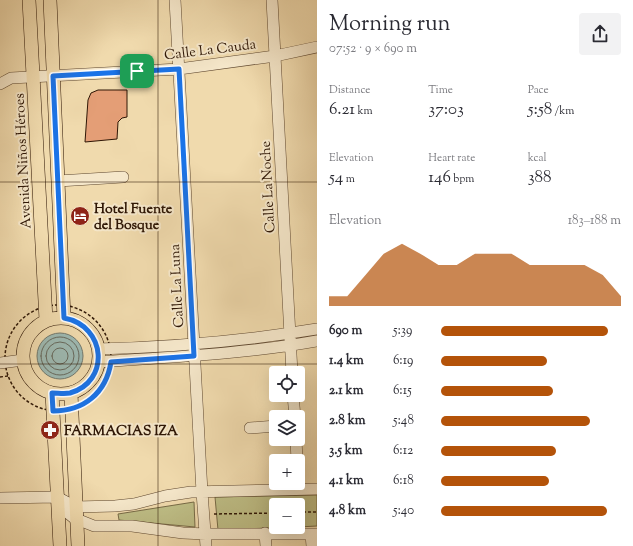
<!DOCTYPE html>
<html lang="en">
<head>
<meta charset="utf-8">
<style>
	body { margin:0; font-family:"Sorts Mill Goudy",serif; background:#f2f2f3; color:#2b2b33; height:100vh; display:flex; flex-direction:column; font-size:15px; white-space:nowrap }
	* { box-sizing:border-box; margin:0 }
	p { font-size:13px; color:#7c7c81 }
	.icon { flex:none; width:22px; height:22px; fill:none; stroke:currentColor; stroke-width:2; stroke-linecap:round; stroke-linejoin:round }
	.map { position:relative; flex:1; overflow:hidden }
	.side { display:flex; flex-direction:column; background:#fff; width:316px }
	.side>* { flex:none }
	.tools { position:absolute; left:269px; top:366px; display:grid; gap:8px }
	.tools a { display:grid; place-items:center; width:36px; height:36px; border-radius:4px; background:#fff; box-shadow:0 4px 16px #0002; font-size:20px }
	.pin { position:absolute; display:grid; place-items:center; width:34px; height:34px; color:#fff; margin:-17px; border-radius:8px; box-shadow:0 2px 6px #0006 }
	.round { display:grid; place-items:center; flex:none; width:42px; height:42px; border-radius:4px; background:#f2f2f3 }
	.headline { display:flex; align-items:center; justify-content:space-between; height:68px; padding:0 12px }
	h1 { font-size:22px; font-weight:600; line-height:30px }
	.stats { display:grid; grid-template-columns:repeat(3,1fr); gap:6px; height:68px; padding:4px 12px }
	.stats div { display:grid; align-content:center }
	.stats b { font-size:17px; font-weight:600 }
	.stats small { font-size:11px; font-weight:400 }
	.stats p { font-size:11px }
	.chart { height:112px; padding:8px 12px }
	.chart p { display:flex; justify-content:space-between }
	.chart svg { width:100%; height:72px; margin-top:4px; fill:#b45309; opacity:.7 }
	ul { padding:0 12px; list-style:none; font-size:13px }
	li { display:grid; grid-template-columns:64px 48px 1fr; align-items:center; height:30px }
	li i { height:10px; border-radius:5px; background:#b45309 }
	main { display:flex; flex:1; min-height:0 }
	.map>svg:first-child { display:block }
</style>
</head>
<body>
<main>
<div class="map">
<svg width="317" height="546" viewBox="0 0 317 546">
	<rect width="100%" height="100%" fill="#f0daad"/>
	<filter id="stains"><feTurbulence type="fractalNoise" baseFrequency=".005" numOctaves="4"/><feColorMatrix values="0 0 0 0 .2 0 0 0 0 .09 0 0 0 0 .02 0 0 0 .5 -.17"/></filter>
	<radialGradient id="worn" r=".72"><stop offset=".6" stop-color="#630" stop-opacity="0"/><stop offset="1" stop-color="#630" stop-opacity=".3"/></radialGradient>
	<path fill="#bebe86" stroke="#766a46" d="M317,495V526L298,527V505H276V527H295L218,530L215,497Z
		M194,502L195,527L119,520L118,514Z"/>
	<path fill="#9db9b2" stroke="#71786d" d="M37 356a23 23 0 1 1 46 0a23 23 0 1 1-46 0Z"/>
	<g fill="none" stroke-linecap="round" stroke-linejoin="round">
		<path stroke="#66685c" stroke-width="1" d="M41 356a19 19 0 1 1 38 0a19 19 0 1 1-38 0Z
			M46 356a14 14 0 1 1 28 0a14 14 0 1 1-28 0Z
			M52 356a8 8 0 1 1 16 0a8 8 0 1 1-16 0Z"/>
	</g>
	<path fill="#e49e76" stroke="#2e1605" d="M98,90H127V117L122,118L118,122L117,139L85,142L88,100L91,93Z"/>
	<g fill="none" stroke-linecap="round" stroke-linejoin="round">
		<defs>
			<path id="minor" d="M175,0L202,492L206,546
				M272,0L292,373
				M0,84L11,78L179,69L275,56L317,47
				M58,181L123,177
				M98,349C171,347 245,341 317,329
				M98,362C171,357 245,354 317,341
				M0,363L23,360
				M293,395L295,417
				M250,428L276,426
				M296,439L297,461
				M298,478L299,489
				M0,498L57,497L76,507L115,506L134,504L165,496L191,492L317,489
				M58,498L64,510L74,518L94,526H132L183,533L206,534H317
				M265,533L266,546
				M311,534L312,546"/>
			<path id="major" d="M29,0L46,320
				M50,0L64,318
				M23 356a38 38 0 1 1 76 0a38 38 0 1 1-76 0Z
				M52,393L60,546
				M71,393L78,546"/>
		</defs>
		<use href="#minor" stroke="#5e472f" stroke-width="12"/>
		<use href="#major" stroke="#2e1605" stroke-width="14"/>
		<path stroke="#2e1605" stroke-width="1.5" stroke-dasharray="3 2" stroke-linecap="butt" d="M5 358a53 53 0 1 1 106 0a53 53 0 1 1-106 0Z
			M0,377L8,376
			M298,512H317
			M214,514L276,513"/>
		<use href="#minor" stroke="#f5e7ca" stroke-width="11"/>
		<use href="#major" stroke="#f0daad" stroke-width="13"/>
	</g>
	<g fill="none" stroke-linecap="round" stroke-linejoin="round">
		<defs>
			<path id="route" d="M179,69L194,356L111,362C106,393 84,411 53,411L52,393C58,393 64,394 70,393C110,382 107,326 64,318L53,76Z"/>
		</defs>
		<use href="#route" stroke="#fff" stroke-width="8"/>
		<use href="#route" stroke="#1a73e8" stroke-width="5"/>
	</g>
	<path fill="none" stroke="#2e1605" stroke-width="1" stroke-opacity="0.55" d="M158,0V546M0,182H317M0,364H317"/>
	<defs>
		<symbol id="hotel-disc" viewBox="-11 -11 22 22"><circle r="9.5" fill="#8f2418" stroke="#f5e7ca"/><path d="M-6-4.5h1.5V1H6V5H4.5V3h-9V5H-6ZM-4 0a1.8 1.8 0 1 1 3.6 0ZM.5 0V-2.5h3Q6-2.5 6 0Z" fill="#fff"/></symbol>
		<symbol id="pharmacy-disc" viewBox="-11 -11 22 22"><circle r="9.5" fill="#8f2418" stroke="#f5e7ca"/><path d="M-2-6h4v4h4v4h-4v4h-4v-4h-4v-4h4Z" fill="#fff"/></symbol>
	</defs>
	<g fill-rule="evenodd">
		<use href="#hotel-disc" x="69" y="205" width="22" height="22"/>
		<use href="#pharmacy-disc" x="39" y="419" width="22" height="22"/>
	</g>
	<g text-anchor="middle" stroke-width="4" stroke-linejoin="round" paint-order="stroke">
		<g font-size="14" fill="#2e1605" stroke="#f5e7ca">
			<text transform="translate(210 49) rotate(-7)" y="5">Calle La Cauda</text>
			<text transform="translate(22 161) rotate(-93)" y="5">Avenida Niños Héroes</text>
			<text transform="translate(267 187) rotate(-93)" y="5">Calle La Noche</text>
			<text transform="translate(176 286) rotate(-93)" y="5">Calle La Luna</text>
		</g>
		<g font-size="14" font-weight="bold" fill="#2e1605" stroke="#f5e7ca" text-anchor="start">
			<text x="94" y="213">Hotel Fuente<tspan x="94" dy="16">del Bosque</tspan></text>
			<text x="64" y="435">FARMACIAS IZA</text>
		</g>
	</g>
	<rect width="100%" height="100%" filter="url(#stains)"/>
	<rect width="100%" height="100%" fill="url(#worn)"/>
</svg>
<div class="tools">
<a><svg class="icon" aria-label="locate" viewBox="0 0 24 24"><circle cx="12" cy="12" r="6"/><path d="M12 2v4M12 18v4M2 12h4M18 12h4"/></svg></a>
<a><svg class="icon" aria-label="layers" viewBox="0 0 24 24"><path d="M12 4l9 5-9 5-9-5zM3 14l9 5 9-5"/></svg></a>
<a>+</a>
<a>−</a>
</div>
<div class="pin" style="left:137px;top:71px;background:#1e9e55"><svg class="icon" aria-label="arrive" viewBox="0 0 24 24"><path d="M6 21V4h12l-3 4 3 4H6"/></svg></div>
</div>
<section class="side">
<div class="headline"><div><h1>Morning run</h1><p>07:52 · 9 × 690 m</p></div><a class="round"><svg class="icon" aria-label="share" viewBox="0 0 24 24"><path d="M12 15V3M7 8l5-5 5 5M5 13v7h14v-7"/></svg></a></div>
<div class="stats">
<div><p>Distance</p><b>6.21<small> km</small></b></div>
<div><p>Time</p><b>37:03</b></div>
<div><p>Pace</p><b>5:58<small> /km</small></b></div>
</div>
<div class="stats">
<div><p>Elevation</p><b>54<small> m</small></b></div>
<div><p>Heart rate</p><b>146<small> bpm</small></b></div>
<div><p>kcal</p><b>388</b></div>
</div>
<div class="chart"><p><span>Elevation</span>183–188 m</p>
<svg viewBox="0 0 160 44" preserveAspectRatio="none"><path d="M0 44V38L10 38L20 25L30 12L40 6L50 12L60 19L70 19L80 12L90 12L100 12L110 19L120 19L130 19L140 19L150 25L160 38V44z"/></svg>
</div>
<ul>
<li><b>690 m</b>5:39<i style="width:93%"></i></li>
<li><b>1.4 km</b>6:19<i style="width:59%"></i></li>
<li><b>2.1 km</b>6:15<i style="width:62%"></i></li>
<li><b>2.8 km</b>5:48<i style="width:83%"></i></li>
<li><b>3.5 km</b>6:12<i style="width:64%"></i></li>
<li><b>4.1 km</b>6:18<i style="width:60%"></i></li>
<li><b>4.8 km</b>5:40<i style="width:92%"></i></li>
</ul>
</section>
</main>
</body>
</html>
